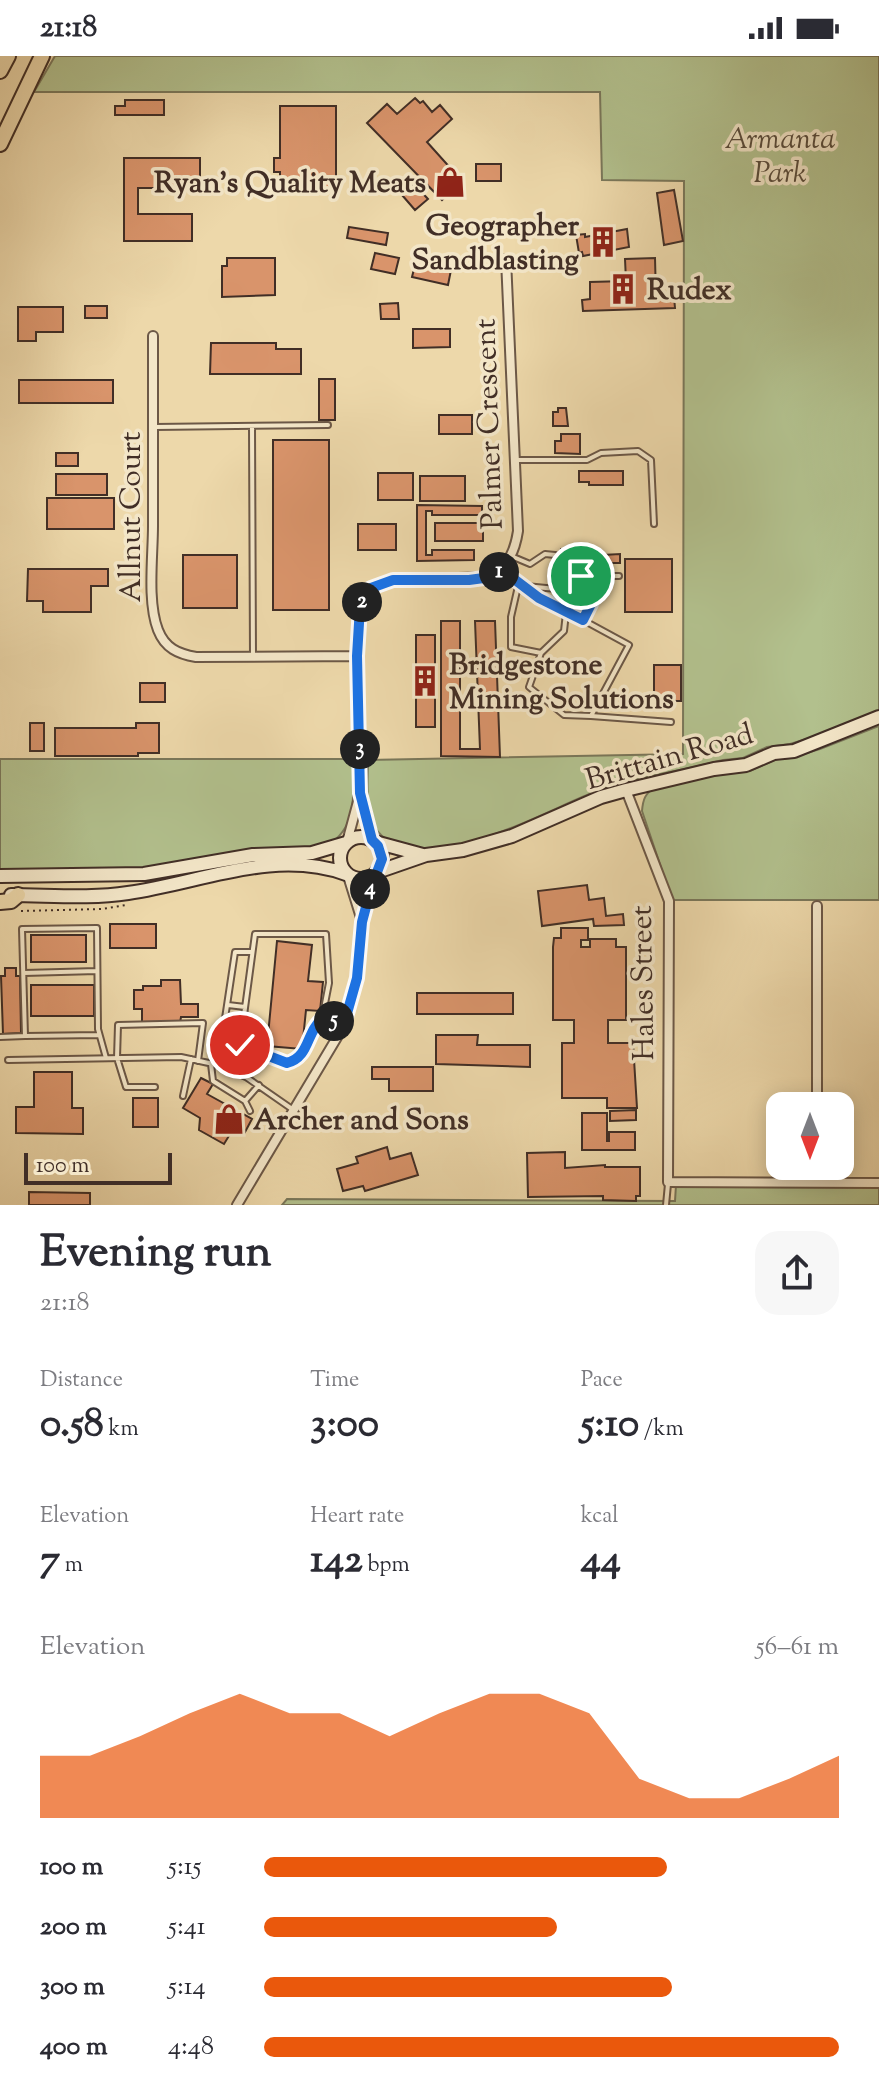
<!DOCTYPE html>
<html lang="en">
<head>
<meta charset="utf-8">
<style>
	body { margin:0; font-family:"Sorts Mill Goudy",serif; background:#f7f7f7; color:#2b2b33; height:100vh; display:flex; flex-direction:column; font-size:30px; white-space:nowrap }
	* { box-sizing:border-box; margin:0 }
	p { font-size:26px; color:#7c7c81 }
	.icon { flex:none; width:44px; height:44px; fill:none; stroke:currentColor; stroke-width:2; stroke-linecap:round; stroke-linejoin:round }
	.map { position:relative; height:1149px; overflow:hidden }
	.details { display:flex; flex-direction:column; background:#fff; flex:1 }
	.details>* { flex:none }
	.needle { width:52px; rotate:180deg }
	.buttons { position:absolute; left:766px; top:1036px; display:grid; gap:16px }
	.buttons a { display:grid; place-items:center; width:88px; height:88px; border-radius:16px; background:#fff; box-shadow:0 4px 20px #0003; font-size:40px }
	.scale { position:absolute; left:24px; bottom:20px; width:148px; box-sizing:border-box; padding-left:8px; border:4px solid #412e26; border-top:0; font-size:22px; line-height:28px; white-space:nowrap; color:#412e26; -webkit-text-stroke:6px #f3e6c8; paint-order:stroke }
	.pin { position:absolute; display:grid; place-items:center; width:68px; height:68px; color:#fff; margin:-34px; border:4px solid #fff; border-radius:50%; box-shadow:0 2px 8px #0007 }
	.km { position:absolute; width:40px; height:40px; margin:-20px; border-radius:50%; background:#222; color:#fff; font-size:22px; line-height:40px; text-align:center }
	.round { display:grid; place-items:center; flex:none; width:84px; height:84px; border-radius:24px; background:#f7f7f7 }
	.overview { display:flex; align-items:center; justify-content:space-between; height:136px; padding:0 40px }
	h1 { font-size:44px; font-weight:700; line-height:60px }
	.figures { display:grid; grid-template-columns:repeat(3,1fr); gap:12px; height:136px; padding:8px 40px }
	.figures div { display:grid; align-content:center }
	.figures b { font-size:40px; font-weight:700 }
	.figures small { font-size:22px; font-weight:400 }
	.figures p { font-size:22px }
	.chart { height:224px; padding:16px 40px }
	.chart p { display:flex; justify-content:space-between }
	.chart svg { width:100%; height:144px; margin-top:8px; fill:#ea580c; opacity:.7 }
	ul { padding:0 40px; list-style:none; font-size:26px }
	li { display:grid; grid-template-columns:128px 96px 1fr; align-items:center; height:60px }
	li i { height:20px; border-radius:10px; background:#ea580c }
	.status { display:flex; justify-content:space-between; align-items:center; height:56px; padding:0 40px; background:#fff; direction:ltr }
	.status svg { height:22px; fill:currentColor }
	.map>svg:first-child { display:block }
</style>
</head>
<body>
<div class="status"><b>21:18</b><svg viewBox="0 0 49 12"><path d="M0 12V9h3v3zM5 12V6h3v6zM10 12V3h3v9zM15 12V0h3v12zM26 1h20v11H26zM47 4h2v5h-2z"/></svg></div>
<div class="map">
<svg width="879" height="1149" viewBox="0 0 879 1149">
	<rect width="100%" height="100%" fill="#edd8aa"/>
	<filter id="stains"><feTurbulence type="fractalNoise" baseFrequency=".0025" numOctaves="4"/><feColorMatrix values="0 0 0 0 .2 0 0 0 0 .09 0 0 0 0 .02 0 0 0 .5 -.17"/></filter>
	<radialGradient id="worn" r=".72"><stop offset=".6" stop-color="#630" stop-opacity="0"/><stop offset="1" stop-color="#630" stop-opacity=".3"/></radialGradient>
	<path fill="#b2c08d" stroke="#7a775a" stroke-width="2" d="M55,0H879V656L830,676L790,688L767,691L743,702L723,704C681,715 637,721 597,735C548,753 431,822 382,780C363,764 368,726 368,704L683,698L684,125L602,124L600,36H34Z
		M879,670V844H672L642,755C643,743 645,738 655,731L716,717L750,715L777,703L790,702L820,693Z
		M0,703H353C353,736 359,770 328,789L147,814L0,815Z
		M676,1129L879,1131V1149H282L287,1143L675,1145Z"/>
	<path fill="#d9946b" stroke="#412e26" stroke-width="2" d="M415,42L420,47L423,45L432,56L440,49L452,63L427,86L462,125L442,144L367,67L387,48L397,58Z
		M125,44H164V59H115V50H125Z
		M280,50H336V133H309V137H267V121H280V116H274V102H280Z
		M124,102H200V132H138V158H192V185H124Z
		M476,108H501V125H476Z
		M414,128L428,143L415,154L402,139Z
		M674,134L683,185L664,189L657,137Z
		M349,171L388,177L386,189L347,182Z
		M627,173L629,191L583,200L582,196L579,197L576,179L585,178V181Z
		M375,197L399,202L395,218L371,213Z
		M227,202H275V239L222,241V210H227Z
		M655,202L656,241H674L675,252L583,255L582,244L590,243V226L626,225L625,203Z
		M416,205L451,214L448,229L412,221Z
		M398,247L399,263H381L380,248Z
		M85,250H107V262H85Z
		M18,251H63V276H36V285H18Z
		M413,273H450V291L413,292Z
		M211,287H276V293H301V318H210Z
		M319,323H335V364H319Z
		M19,324H113V347H19Z
		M558,352H566L568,370H553V356H558Z
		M439,359H472V378H439Z
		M561,378H580V398L555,397V385H561Z
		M273,384H329V554H273Z
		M56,397H78V410H56Z
		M579,415H623V429H589V426H579Z
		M378,417H413V444H378Z
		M56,418H107V439H56Z
		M420,420H465V445H420Z
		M47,442H114V473H47Z
		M417,449L482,450V459H432V455H426V499H432V494H474V504L417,505Z
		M435,467H483V485H435Z
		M358,468H396V494H358Z
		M561,493H599V509H570L567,505H560Z
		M620,498V507H603V499Z
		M183,499H237V552H183Z
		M625,503H672V556H625Z
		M28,513H108V530H91V556H43V545H27Z
		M441,565H460V693H480L475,565H495L500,701L441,700Z
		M416,579H435V671H416Z
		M654,609H681V645H654Z
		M140,627H165V646H140Z
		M30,667H44V695H30Z
		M136,667H159V697H138V700H55V672H136Z
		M587,829L589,844L604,842L606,860L623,858L624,869L594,870L593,863L542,870L538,835Z
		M110,868H156V892H110Z
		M561,872H588V884H581V891H590V883H616V891H626V964H608V987H633L637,1052H607V1042H562V987H574V964H553V891L554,882H561Z
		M31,879H86V906H31Z
		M277,885L312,889L308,925L323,926L320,955L306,954L302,993L267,990Z
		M5,912H16V920H20L21,977L3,978L1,920H5Z
		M161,924H180L181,948H198V961H181L180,967L142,966V953H134V934H143V930H161Z
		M31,929H94V960H31Z
		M417,937H513V958H417Z
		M436,979H478L477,989H530V1011L436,1008Z
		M372,1011H433V1035H389V1023H372Z
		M34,1016H72V1052H83V1078L16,1077V1051H34Z
		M201,1022L213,1028L207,1038L252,1063L245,1076L235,1070L224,1088L199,1074L200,1062L183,1052Z
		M133,1042H158V1071H133Z
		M636,1054V1064L610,1065V1055Z
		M582,1057H607V1085H609V1076H635V1094H582Z
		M387,1091L390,1103L411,1097L418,1119L365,1135L363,1130L343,1135L337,1113L358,1107L356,1101Z
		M565,1096V1112L605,1109V1111H640V1140H636V1145L603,1144V1140L528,1141L527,1097Z
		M29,1136L90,1137V1149H29Z"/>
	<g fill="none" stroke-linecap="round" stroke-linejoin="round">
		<defs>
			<path id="service" d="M252,370L253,601
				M155,371L328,369
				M515,404H587L601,397L638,395L651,404L654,468
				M511,500L530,508L545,498L555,499
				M502,514L526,530L566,534
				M519,526L511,561V591L541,597
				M526,530L539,542L583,564L591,548L581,520H619
				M566,557L564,575L541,597L529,631L564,659L591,660
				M583,564L629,589L591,660L671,666
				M24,917L97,915
				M228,949L245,951
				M322,963L329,927L326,878H255L240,989L287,1007C310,1000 306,976 322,963L342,967
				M99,979L25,980L22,873L97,872L98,973L106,1002
				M0,981L25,980
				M8,1004L181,1001L218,1009L246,1021L292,1053
				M211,1008L213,1025L245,1045L250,1055
				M218,1009L235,896H252
				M155,1031H126L117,1002L118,969L203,967L198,1005
				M183,1040L191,1003
				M245,1045L259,1029
				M666,1149L668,1128"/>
			<path id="minor" d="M153,280C153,343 153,407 153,470C153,500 147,546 158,574C165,592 178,598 196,601L357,600
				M626,734L669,845L668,1126L879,1127
				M372,784L360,737L357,600L360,551L364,541L371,532L393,524L491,521C508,510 515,495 518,475L506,203
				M347,786L360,738
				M348,820L362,865
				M817,1050V850
				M816,1126L817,1110
				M237,1149L342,973L357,922L362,866L375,818"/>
			<path id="secondary" d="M340 802a21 21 0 1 1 42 0a21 21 0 1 1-42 0Z
				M375,786L423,799
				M377,816L426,799L463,794L512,780L601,741L626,734L714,713L746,709L774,697L794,695L879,661
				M0,820L144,818L253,799L312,797L346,787
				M11,839C49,839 90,843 128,837C201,827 273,792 346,818"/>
			<path id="trunk" d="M0,15L8,0
				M0,88L42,0
				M0,846L11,845L18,839"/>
		</defs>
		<use href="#service" stroke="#6c5847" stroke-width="8"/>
		<use href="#minor" stroke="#6c5847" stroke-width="12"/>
		<use href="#secondary" stroke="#412e26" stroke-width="16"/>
		<use href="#trunk" stroke="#412e26" stroke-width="18"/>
		<path stroke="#412e26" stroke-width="2" stroke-dasharray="2 4" stroke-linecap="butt" d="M21,855L102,853L126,849"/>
		<use href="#service" stroke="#f3e6c8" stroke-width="4"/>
		<use href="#minor" stroke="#f3e6c8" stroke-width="8"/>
		<use href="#secondary" stroke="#f3e6c8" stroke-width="12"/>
		<use href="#trunk" stroke="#edd8aa" stroke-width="14"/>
	</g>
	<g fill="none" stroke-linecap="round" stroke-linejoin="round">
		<defs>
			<path id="route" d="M240,989L287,1007C310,1001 306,976 322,963L344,968L357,922L362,866L371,832L382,803L378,790L372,784L360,737L357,600L360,551L371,532L393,524H469L491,521L502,514L539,542L583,564L591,548L581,520"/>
		</defs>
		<use href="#route" stroke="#fff" stroke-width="16"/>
		<use href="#route" stroke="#1a73e8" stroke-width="10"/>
	</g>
	<defs>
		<symbol id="shop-bare" viewBox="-9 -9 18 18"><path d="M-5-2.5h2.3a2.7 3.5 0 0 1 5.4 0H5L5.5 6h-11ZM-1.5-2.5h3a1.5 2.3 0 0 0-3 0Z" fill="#8f2418" stroke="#f3e6c8" stroke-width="2.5" paint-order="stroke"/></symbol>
		<symbol id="building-bare" viewBox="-9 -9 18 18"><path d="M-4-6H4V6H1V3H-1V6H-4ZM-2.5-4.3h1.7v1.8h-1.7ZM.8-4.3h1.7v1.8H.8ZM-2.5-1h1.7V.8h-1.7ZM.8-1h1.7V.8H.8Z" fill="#8f2418" stroke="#f3e6c8" stroke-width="2.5" paint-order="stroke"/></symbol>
	</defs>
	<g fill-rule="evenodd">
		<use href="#shop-bare" x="428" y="104" width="44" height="44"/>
		<use href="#building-bare" x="581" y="164" width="44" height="44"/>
		<use href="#building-bare" x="601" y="211" width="44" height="44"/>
		<use href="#building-bare" x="403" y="603" width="44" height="44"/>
		<use href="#shop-bare" x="207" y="1041" width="44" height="44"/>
	</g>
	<g text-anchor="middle" stroke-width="7" stroke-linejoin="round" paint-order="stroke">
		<g font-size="30" font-style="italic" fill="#584b3b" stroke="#f3e6c8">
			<text x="780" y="92">Armanta<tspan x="780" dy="34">Park</tspan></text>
		</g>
		<g font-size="30" font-weight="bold" fill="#412e26" stroke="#f3e6c8" text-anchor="start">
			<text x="426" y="136" text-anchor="end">Ryan's Quality Meats</text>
			<text x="579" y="179" text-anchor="end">Geographer<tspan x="579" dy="34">Sandblasting</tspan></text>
			<text x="647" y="243">Rudex</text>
			<text x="449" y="618">Bridgestone<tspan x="449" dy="34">Mining Solutions</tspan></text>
			<text x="253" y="1073">Archer and Sons</text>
		</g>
		<g font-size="30" fill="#412e26" stroke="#f3e6c8">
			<text transform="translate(488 368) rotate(-92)" y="10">Palmer Crescent</text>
			<text transform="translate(130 461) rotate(-90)" y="10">Allnut Court</text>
			<text transform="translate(669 700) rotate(-16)" y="10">Brittain Road</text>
			<text transform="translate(642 927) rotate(-91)" y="10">Hales Street</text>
		</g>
	</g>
	<rect width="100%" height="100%" filter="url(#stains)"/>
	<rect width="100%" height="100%" fill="url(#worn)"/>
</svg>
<div class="buttons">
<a><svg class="needle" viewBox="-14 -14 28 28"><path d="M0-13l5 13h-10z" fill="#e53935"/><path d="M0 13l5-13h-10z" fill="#7c7c81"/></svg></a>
</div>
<div class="scale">100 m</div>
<div class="pin" style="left:581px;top:520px;background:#1e9e55"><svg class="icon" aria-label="arrive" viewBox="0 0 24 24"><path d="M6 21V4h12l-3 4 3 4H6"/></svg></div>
<div class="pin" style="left:240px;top:989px;background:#d93025"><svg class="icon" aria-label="check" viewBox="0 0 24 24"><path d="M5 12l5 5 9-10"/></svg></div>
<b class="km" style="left:499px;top:516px">1</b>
<b class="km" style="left:362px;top:546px">2</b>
<b class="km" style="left:360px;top:693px">3</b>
<b class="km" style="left:370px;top:833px">4</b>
<b class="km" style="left:334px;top:965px">5</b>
</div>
<section class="details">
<div class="overview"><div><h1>Evening run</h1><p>21:18</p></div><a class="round"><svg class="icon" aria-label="share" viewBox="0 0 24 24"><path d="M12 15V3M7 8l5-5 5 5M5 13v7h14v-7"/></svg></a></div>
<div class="figures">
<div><p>Distance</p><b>0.58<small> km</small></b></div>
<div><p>Time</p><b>3:00</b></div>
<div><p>Pace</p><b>5:10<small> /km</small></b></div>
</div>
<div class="figures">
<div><p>Elevation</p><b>7<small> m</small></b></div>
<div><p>Heart rate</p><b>142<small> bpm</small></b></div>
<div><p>kcal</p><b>44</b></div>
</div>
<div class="chart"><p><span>Elevation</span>56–61 m</p>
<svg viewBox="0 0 160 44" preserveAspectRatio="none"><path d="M0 44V25L10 25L20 19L30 12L40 6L50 12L60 12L70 19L80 12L90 6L100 6L110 12L120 32L130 38L140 38L150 32L160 25V44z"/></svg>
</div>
<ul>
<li><b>100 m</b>5:15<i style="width:70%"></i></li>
<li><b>200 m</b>5:41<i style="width:51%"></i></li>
<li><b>300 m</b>5:14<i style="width:71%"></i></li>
<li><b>400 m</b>4:48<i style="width:100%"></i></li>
</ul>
</section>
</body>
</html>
